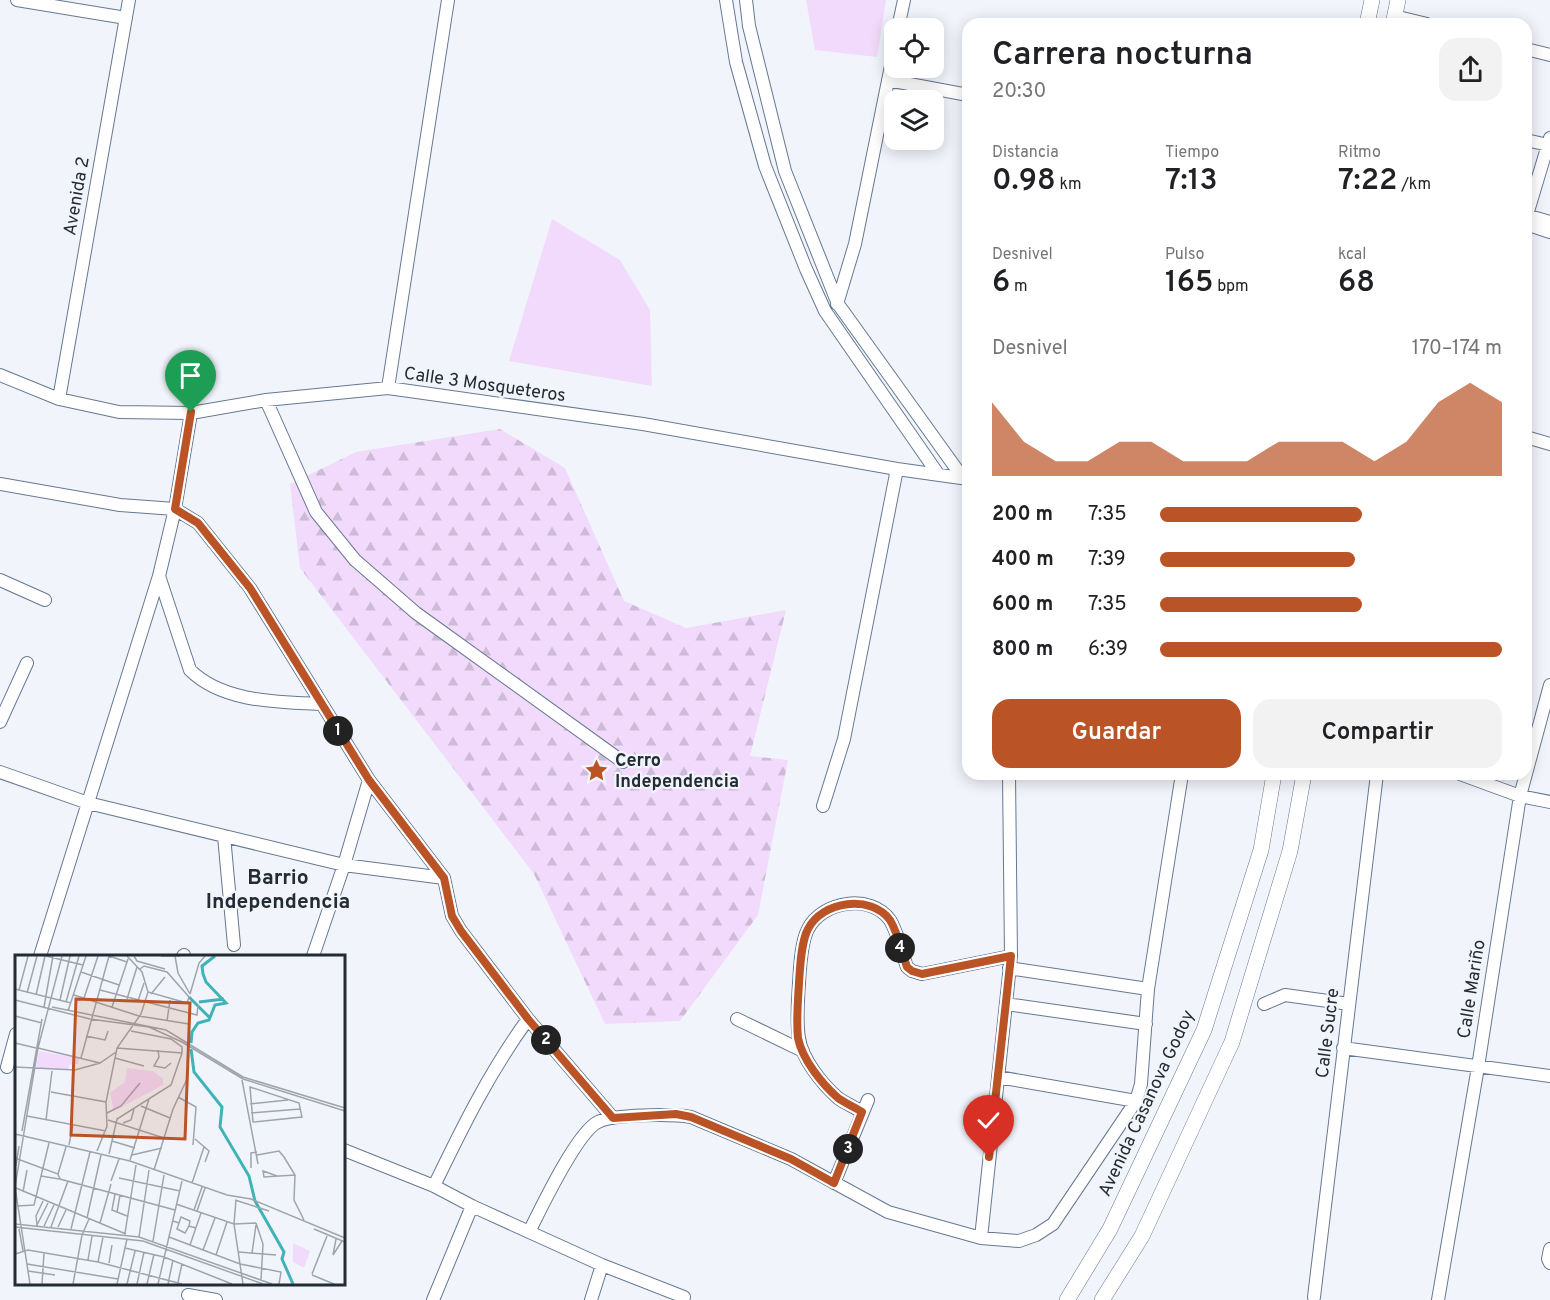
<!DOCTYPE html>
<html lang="es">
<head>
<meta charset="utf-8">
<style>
	body { margin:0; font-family:Overpass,sans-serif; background:#f2f2f2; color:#202124; height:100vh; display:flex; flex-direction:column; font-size:22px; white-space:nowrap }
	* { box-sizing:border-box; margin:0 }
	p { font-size:20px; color:#757577 }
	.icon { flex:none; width:33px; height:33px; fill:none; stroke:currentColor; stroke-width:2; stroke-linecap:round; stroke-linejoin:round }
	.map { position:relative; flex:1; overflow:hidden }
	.details { position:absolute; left:962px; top:18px; width:570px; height:762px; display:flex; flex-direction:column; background:#fff; border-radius:18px; box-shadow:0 3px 15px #0003 }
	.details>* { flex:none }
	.buttons { position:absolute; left:884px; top:18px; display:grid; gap:12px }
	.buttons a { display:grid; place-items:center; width:60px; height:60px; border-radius:12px; background:#fff; box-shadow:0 3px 15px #0003; font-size:30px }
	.pin { position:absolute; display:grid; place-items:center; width:51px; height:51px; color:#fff; margin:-62px -26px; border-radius:50% 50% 50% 0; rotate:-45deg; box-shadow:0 0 6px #0007 }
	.pin .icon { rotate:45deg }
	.km { position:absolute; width:30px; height:30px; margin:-15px; border-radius:50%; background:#222; color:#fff; font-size:16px; line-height:30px; text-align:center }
	.round { display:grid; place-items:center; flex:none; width:63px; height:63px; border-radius:18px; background:#f2f2f2 }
	.overview { display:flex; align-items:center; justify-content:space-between; height:102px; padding:0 30px }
	h1 { font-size:33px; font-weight:600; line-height:45px }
	.figures { display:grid; grid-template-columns:repeat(3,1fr); gap:9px; height:102px; padding:6px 30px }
	.figures div { display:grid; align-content:center }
	.figures b { font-size:30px; font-weight:600 }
	.figures small { font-size:16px; font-weight:400 }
	.figures p { font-size:16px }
	.chart { height:168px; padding:12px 30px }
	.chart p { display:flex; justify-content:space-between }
	.chart svg { width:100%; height:108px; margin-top:6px; fill:#ba5427; opacity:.7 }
	.button { display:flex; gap:12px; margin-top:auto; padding:12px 30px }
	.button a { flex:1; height:69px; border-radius:18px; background:#ba5427; color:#fff; font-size:24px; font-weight:600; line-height:69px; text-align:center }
	.button a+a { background:#f2f2f2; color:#202124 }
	ul { padding:0 30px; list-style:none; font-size:20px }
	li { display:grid; grid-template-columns:96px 72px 1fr; align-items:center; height:45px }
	li i { height:15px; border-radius:8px; background:#ba5427 }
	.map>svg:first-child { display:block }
</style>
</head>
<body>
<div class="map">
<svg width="1550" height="1300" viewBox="0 0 1550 1300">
	<defs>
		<pattern id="forest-firs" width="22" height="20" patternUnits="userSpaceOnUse" patternTransform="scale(1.5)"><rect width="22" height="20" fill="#f1dafb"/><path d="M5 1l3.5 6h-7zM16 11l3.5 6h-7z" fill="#cebbd8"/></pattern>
	</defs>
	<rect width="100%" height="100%" fill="#f1f5fb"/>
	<path fill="#f1dafb" d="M806,0H886L877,57L815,50Z
		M552,219L620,260L650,310L652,386L509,361Z"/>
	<path fill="url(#forest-firs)" d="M500,429L565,468L624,601L686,628L786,610L750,756L788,760L758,915L680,1021L605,1024L534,874L300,568L290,484L356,452Z"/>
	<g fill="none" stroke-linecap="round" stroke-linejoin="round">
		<defs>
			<path id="minor" d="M17,0L126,18
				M726,0L736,62L765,166L806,269L825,311L938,474
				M746,0L749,26L785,171L838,304L963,478
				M1394,16L1427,24
				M898,28L904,0
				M1526,49L1550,55
				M888,80L968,95
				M1526,140L1548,145
				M1526,215L1550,222
				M1526,218L1550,138
				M1526,224L1550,232
				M837,304L855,244L894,51
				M0,375L59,399L119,412L191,413L266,400L388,388L643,424L897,469L968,479
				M388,388L448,0
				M59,399L129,0
				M266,400L316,512L355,560L416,613L623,762
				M1526,437L1550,444
				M0,484L120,505L175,509L198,523L250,588L369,780L444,878L452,916L461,931L528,1019L613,1118
				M159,576L190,670C222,702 277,702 320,704
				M0,580L45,600
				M0,722L27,663
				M0,772L88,803L344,865L444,878
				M1460,774L1520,796L1550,802
				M823,806L844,739L897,469
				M224,836L234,945
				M40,956L159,576L175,509L191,413
				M183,956L184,955
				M313,956L344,865L369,780
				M1009,968L1148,989
				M1006,1004L1146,1024
				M1264,1004L1285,995L1349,1004
				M737,1019L803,1051
				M1343,1048L1550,1076
				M7,1067L16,1034
				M998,1077L1136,1101
				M862,1112C854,1107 845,1103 838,1098C822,1084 802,1059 799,1038C796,1020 798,1001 799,983C800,968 801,942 808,929C822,901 871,893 890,920C898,933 902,953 907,967L912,971L922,974L1011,956
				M344,1150L434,1186L472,1206L602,1265L684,1297
				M834,1183L868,1100
				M434,1186C462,1128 490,1071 528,1019
				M529,1232C541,1208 577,1132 598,1122C614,1114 672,1114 691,1117L791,1159L888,1212L981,1238L1019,1241L1036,1235L1053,1224L1136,1101L1141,1084L1148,989L1182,774
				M981,1238L1011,956L1009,774
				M1550,1249L1548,1259L1550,1263
				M188,1295L216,1300
				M1314,1297L1377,774
				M433,1300L472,1206
				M591,1300L602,1265
				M1438,1300L1478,1067L1520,796L1550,685"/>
			<path id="tertiary" d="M1367,24L1372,0
				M1393,24L1398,0
				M1067,1300L1110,1229L1204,1030L1261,850L1274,774
				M1102,1300L1142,1236L1232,1042L1290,851L1304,774"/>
		</defs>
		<use href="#minor" stroke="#667891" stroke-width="14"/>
		<use href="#tertiary" stroke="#667891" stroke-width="16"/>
		<use href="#minor" stroke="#fff" stroke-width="12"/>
		<use href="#tertiary" stroke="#fff" stroke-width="15"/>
	</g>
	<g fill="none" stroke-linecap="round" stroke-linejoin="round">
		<defs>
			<path id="route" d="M191,412L175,509L198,523L250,588L369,780L444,878L452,916L461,931L528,1019L613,1118L676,1114L691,1117L791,1159L834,1183L862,1112C854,1107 845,1103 838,1098C822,1084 802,1059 798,1038C796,1020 798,1001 799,983C800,968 801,942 808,929C822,901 871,894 890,920C898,933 902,953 907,967L912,971L922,974L1011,956L989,1157"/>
		</defs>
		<use href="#route" stroke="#fff" stroke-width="12"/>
		<use href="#route" stroke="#ba5427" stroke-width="8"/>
	</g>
	<defs>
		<symbol id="sight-bare" viewBox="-9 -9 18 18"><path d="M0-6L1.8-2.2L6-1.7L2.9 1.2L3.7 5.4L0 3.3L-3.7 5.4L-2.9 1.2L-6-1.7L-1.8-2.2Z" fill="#ba5427" stroke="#f1f5fb" stroke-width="2.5" paint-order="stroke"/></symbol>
	</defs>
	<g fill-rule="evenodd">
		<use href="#sight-bare" x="580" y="754" width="33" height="33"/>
	</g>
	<g text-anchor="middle" stroke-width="4.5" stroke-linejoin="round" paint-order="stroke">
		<g font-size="18" fill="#232b35" stroke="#f1f5fb">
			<text transform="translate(76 196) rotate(-80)" y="6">Avenida 2</text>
			<text transform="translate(485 384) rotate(8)" y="6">Calle 3 Mosqueteros</text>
			<text transform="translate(1471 989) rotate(-81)" y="6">Calle Mariño</text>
			<text transform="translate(1327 1033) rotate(-83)" y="6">Calle Sucre</text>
			<text transform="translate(1146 1103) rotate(-65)" y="6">Avenida Casanova Godoy</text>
		</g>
		<g font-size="18" font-weight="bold" fill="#232b35" stroke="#f1f5fb" text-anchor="start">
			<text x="615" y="766">Cerro<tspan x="615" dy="21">Independencia</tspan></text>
		</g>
		<g font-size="21" font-weight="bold" fill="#232b35" stroke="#f1f5fb">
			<text x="278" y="884">Barrio<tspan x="278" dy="24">Independencia</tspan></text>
		</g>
	</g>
	<g transform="translate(15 955)">
		<rect width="330" height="330" fill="#f1f5fb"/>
		<path d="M24,96L64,103L63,109L54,110V114H21ZM278,288L295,296L289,313L278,307Z" fill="#f1dafb"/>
		<path d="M112,113L138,116L148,124V130L99,156L95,138L110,127Z" fill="#f1dafb"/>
		<path fill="none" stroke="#3fb3b8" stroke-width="3" d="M174,42L195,63M184,47L209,44M176,88L177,77L183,68L194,65L200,50L211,48L191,27L188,19L187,11L200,1M176,94L179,117L207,152L205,172L234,221L240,246L269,297L267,304L278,329"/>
		<path fill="none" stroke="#9fa4ac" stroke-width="1.5" d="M31,1L68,10M94,1L112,7M112,1L127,17L133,37L172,48L174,42L152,17L129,11L125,14M119,1L122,6L150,14M146,1H165M160,1L163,18L175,39M66,17L104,30M0,34L56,48M4,35L13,1M85,35L182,60L183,50M12,38L22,1M136,39L150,22M175,39L184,8L190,1M21,40L30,1M59,40L124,61L174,69M69,43L83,1M112,44L122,12M0,45L75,64L134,72L167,87L228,124L330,156M45,45L55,1M123,46L129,28M51,47L64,1M29,52L38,1M37,52L151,75L228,122L330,153M97,52L113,4M53,56L71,1M0,61L27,68M152,66L155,45M71,81L90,85L93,76M0,88L21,93M23,93L85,108M102,93L167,98M143,95L144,102L139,111L150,113L156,108M66,103L94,1M100,103L129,111M0,112L60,115L85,108L101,97M227,125L243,209M235,132L284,148L287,162L238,167ZM36,137L91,147M163,142L181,152L178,190M235,149L273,145M126,151L155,163M92,158L106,151L125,128M236,158L285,154M12,161L91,176M31,165L37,116M93,165L149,183M108,168L116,165L119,154M7,176L27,64M0,179L115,206L212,240L236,244L330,283M180,184L194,196L190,207M97,186L120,193M54,190L58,169M82,196L92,171L91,147L102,93L126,59L133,37M94,199L102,164L156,130L167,98V92L156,84L116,76M117,200L147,193M242,200L264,196L269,202L280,220L279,245L289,265M0,203L43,219L45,224L160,255M115,205L134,144M1,211L4,191M236,213V198L242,197M139,215L158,154L172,124M43,219L51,192M26,221L44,224M262,221L248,216L249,222L280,220M104,223L165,236M96,226L104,204M177,228L189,192M1,233L111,279M8,237L12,215M100,239L97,255L102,257M105,240L102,257L112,261M220,245L254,256M221,245L219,269L228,329M28,246L21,261L22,270L33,248M161,249L219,269L241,268M2,251L19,250L34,188M179,255L187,232M182,256L190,233M72,263L86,200M158,266L164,268L162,274L170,278L174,271L181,273M85,268L96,229M164,268L166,262L175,266L174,271M241,268L248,289L246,325M0,269L124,282L257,329M29,271L39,250M0,272L128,286L248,329M36,272L53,226M43,272L51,255M4,274L8,296M56,274L75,197M299,274L330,287M110,278L121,210M124,282L134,215M154,282L225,309L266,317L264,329M321,284L318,300L327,286M138,286L149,220M175,290L186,258M110,293L149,302L217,329M188,295L200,263M224,297L261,300M237,298L241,270M0,299L13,295L83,307L167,329M201,300L212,267M73,305L77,281M83,307L88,282M94,308L97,290M12,309L103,324M13,316L40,320M297,319L312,281M297,320L319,329M163,327L167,309M15,329L0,232L23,93L47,1M27,329L29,298M58,329L67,280L74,264M102,329L112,284M112,329L120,296M122,329L129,297M132,329L139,299M143,329L167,226M153,329L158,305"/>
		<path fill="#ba5427" fill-opacity="0.15" stroke="#ba5427" stroke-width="3" d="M61,44L175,48L170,184L56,180Z"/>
		<rect width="330" height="330" fill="none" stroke="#232b35" stroke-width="3"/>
	</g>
</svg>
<div class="buttons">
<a><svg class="icon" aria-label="locate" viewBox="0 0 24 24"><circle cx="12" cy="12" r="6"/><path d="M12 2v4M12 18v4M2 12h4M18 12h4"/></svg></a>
<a><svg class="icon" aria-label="layers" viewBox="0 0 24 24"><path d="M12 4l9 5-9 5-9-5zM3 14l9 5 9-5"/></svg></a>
</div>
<div class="pin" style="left:191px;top:412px;background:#1e9e55"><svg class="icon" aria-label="arrive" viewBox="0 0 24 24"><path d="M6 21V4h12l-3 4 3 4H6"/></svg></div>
<div class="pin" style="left:989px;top:1157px;background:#d93025"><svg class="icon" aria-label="check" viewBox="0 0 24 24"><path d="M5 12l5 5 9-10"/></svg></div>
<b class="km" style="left:338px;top:731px">1</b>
<b class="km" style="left:546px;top:1040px">2</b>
<b class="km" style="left:848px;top:1149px">3</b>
<b class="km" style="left:900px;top:948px">4</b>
<section class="details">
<div class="overview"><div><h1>Carrera nocturna</h1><p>20:30</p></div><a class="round"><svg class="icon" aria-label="share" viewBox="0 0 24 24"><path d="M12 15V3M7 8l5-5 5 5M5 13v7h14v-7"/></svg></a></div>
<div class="figures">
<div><p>Distancia</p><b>0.98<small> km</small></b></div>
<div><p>Tiempo</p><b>7:13</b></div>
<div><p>Ritmo</p><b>7:22<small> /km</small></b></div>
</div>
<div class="figures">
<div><p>Desnivel</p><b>6<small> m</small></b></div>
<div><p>Pulso</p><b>165<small> bpm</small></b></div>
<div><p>kcal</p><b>68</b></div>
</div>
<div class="chart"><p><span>Desnivel</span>170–174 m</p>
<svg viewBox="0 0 160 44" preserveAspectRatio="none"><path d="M0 44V14L10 30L20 38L30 38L40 30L50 30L60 38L70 38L80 38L90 30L100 30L110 30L120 38L130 30L140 14L150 6L160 14V44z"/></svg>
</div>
<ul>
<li><b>200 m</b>7:35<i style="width:59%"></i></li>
<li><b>400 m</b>7:39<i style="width:57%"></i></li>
<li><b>600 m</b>7:35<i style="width:59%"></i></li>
<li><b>800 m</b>6:39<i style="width:100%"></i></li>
</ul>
<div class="button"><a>Guardar</a><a>Compartir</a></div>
</section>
</div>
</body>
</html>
